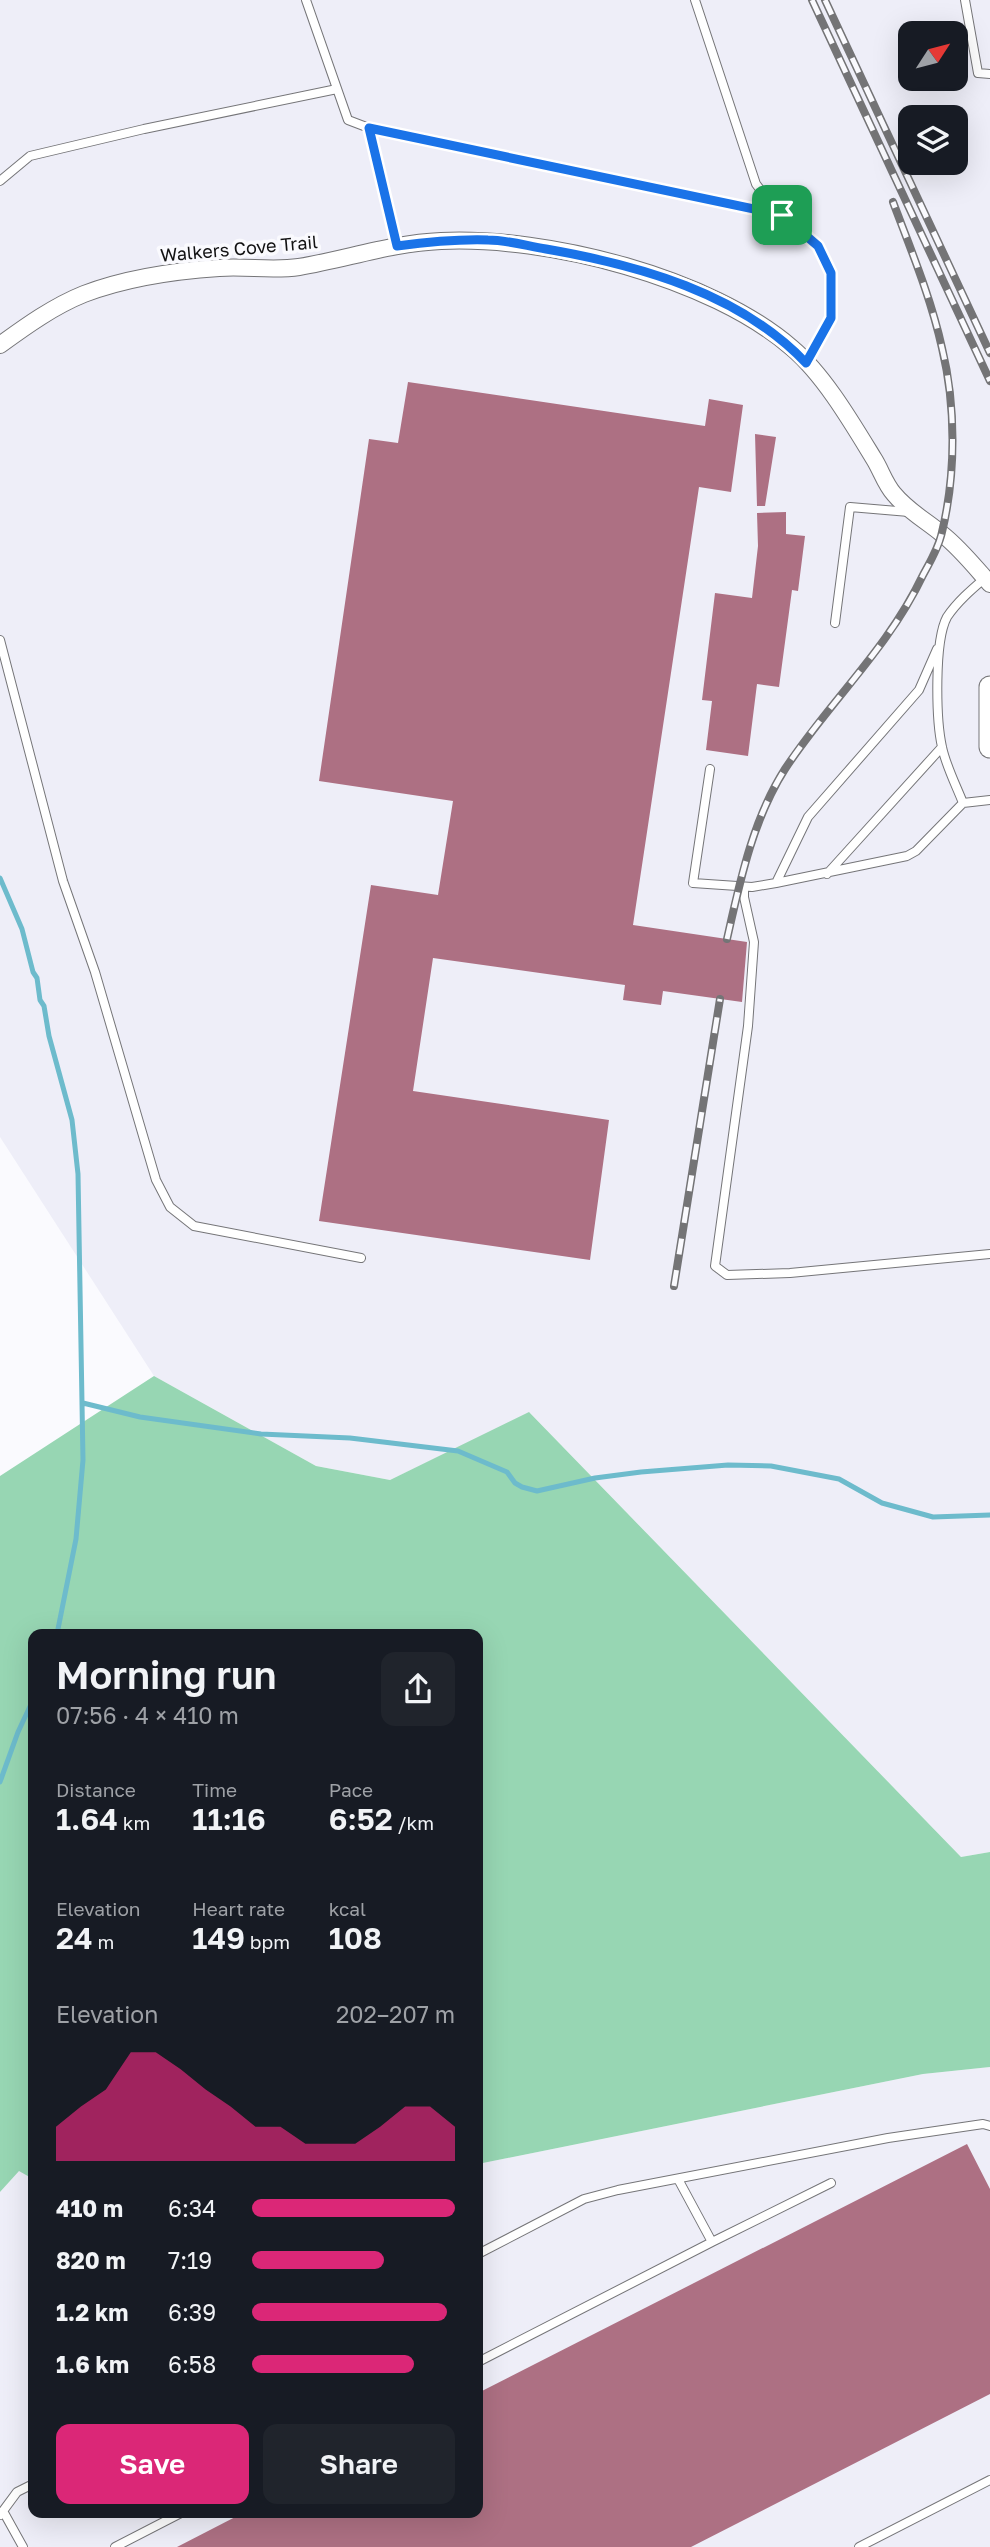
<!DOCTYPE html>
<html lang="en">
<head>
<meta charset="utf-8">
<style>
	body { margin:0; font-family:"Golos Text",sans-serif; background:#20242c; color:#f1f3f6; height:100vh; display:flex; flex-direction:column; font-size:26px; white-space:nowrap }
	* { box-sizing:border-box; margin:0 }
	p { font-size:23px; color:#9ea1a6 }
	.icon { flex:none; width:38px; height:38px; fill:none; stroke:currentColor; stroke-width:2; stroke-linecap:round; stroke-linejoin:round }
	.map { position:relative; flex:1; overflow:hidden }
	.side { position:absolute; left:28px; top:1629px; width:455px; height:889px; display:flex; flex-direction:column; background:#171b24; border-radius:14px; box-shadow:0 7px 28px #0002 }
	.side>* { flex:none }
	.needle { width:46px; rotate:54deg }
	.controls { position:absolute; left:898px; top:21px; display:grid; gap:14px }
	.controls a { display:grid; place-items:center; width:70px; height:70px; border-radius:14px; background:#171b24; box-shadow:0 7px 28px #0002; font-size:35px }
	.pin { position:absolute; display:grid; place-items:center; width:60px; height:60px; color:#fff; margin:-30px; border-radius:14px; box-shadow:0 4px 10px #0006 }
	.round { display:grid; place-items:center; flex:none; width:74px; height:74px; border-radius:14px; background:#20242c }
	.head { display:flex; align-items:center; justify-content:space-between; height:119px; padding:0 28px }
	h1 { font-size:38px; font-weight:600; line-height:52px }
	.figures { display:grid; grid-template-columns:repeat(3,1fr); gap:10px; height:119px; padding:7px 28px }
	.figures div { display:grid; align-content:center }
	.figures b { font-size:30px; font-weight:600 }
	.figures small { font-size:19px; font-weight:400 }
	.figures p { font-size:19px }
	.chart { height:196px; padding:14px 28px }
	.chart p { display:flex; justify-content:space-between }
	.chart svg { width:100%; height:126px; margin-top:7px; fill:#db2777; opacity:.7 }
	.button { display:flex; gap:14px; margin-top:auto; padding:14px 28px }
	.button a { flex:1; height:80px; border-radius:14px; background:#db2777; color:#fff; font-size:28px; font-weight:600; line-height:80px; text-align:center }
	.button a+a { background:#20242c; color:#f1f3f6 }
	ul { padding:0 28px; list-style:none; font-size:23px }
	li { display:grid; grid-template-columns:112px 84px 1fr; align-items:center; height:52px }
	li i { height:18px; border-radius:9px; background:#db2777 }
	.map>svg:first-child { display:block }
</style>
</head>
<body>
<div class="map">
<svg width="990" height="2547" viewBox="0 0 990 2547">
	<rect width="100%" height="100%" fill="#fafafe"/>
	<path fill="#eeeef8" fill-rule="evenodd" d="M0,0H990V1852L961,1857L530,1413L390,1480L316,1466L154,1376L0,1137ZM910,33H956V79H910ZM910,117H956V163H910Z
		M990,2067V2547H0V2192L19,2170L33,2179V2513H478V2164L923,2074Z"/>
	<path fill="#97d6b3" d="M154,1376L316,1466L390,1480L529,1412L961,1857L990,1852V2067L923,2074L478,2164V1634H33V2179L19,2171L0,2192V1476Z"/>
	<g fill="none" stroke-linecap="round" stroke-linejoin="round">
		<path stroke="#6dbbcc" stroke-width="5" d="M0,878L22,929L33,972L37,978L40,1000L44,1006L49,1036L72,1120L78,1174L83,1460L76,1539L57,1634
			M83,1403L140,1417L261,1434L350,1438L458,1451L507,1472L515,1483L522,1487L537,1491L595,1478L641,1472L728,1465L771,1466L839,1479L882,1503L933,1517L990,1515
			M0,1782L18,1732L33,1700"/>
	</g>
	<path fill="#ad7083" d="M408,382L705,426L709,399L743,405L731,492L699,487L633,925L747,942L742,1002L663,991L661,1005L623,1000L625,985L433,958L413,1091L609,1120L590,1260L319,1221L371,885L438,895L453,801L319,781L369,439L398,443Z
		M755,434L776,437L765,506H757Z
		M786,512V534L805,536L798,591L792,590L779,687L757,684L748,756L706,750L712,701L702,700L715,593L752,598L758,546L757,513Z
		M967,2144L990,2189V2394L691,2547H177L243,2513H478V2393Z"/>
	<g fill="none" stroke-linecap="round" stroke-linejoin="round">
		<defs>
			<path id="lane" d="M306,0L348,120L369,128L397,246
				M695,0L756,184L775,209L819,246L831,273V318L806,363
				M965,0L978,73L990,74
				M369,128L782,215
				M0,181L30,156L144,129L337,89
				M985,578C971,590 957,602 947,617C934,641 936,720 942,747C946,766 956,785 963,803L990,800
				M835,623L850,507L909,512
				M0,640L63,881L95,972L156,1180L170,1207L194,1226L361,1258
				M937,649L919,690L808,817L776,883L907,856L916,851L963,803
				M710,769L693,883L752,887L776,883
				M827,874L942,747
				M744,887V897L754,942L748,1026L715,1266L727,1275L790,1273L990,1254
				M712,2242L831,2183
				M478,2254L584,2199L618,2190L888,2138L983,2124L990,2126
				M478,2362L712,2242L678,2179
				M3,2511L23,2547
				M0,2515L17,2492L33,2484
				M115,2547L181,2513
				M859,2547L990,2480"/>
			<path id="street" d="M0,345C26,326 54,306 84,294C126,278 173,271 219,268C246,266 273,271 299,267C347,259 392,243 441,241C547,236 710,277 792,348C824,375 852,423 874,459C881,470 885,484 894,494C908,511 925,520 942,534C960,548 975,567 990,584"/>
			<path id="secondary" d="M990,687V747"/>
		</defs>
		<use href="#lane" stroke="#757578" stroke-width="10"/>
		<use href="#street" stroke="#757578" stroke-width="18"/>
		<use href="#secondary" stroke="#757578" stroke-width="23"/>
		<use href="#lane" stroke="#fff" stroke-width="8"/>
		<use href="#street" stroke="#fff" stroke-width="16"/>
		<use href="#secondary" stroke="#fff" stroke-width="21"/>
		<defs>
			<path id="rail" d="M812,0L990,381
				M825,0L990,353
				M727,939C740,881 753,819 785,769C829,702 888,649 923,575C930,562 939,547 942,532C956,474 956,406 942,348C931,298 911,250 893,202
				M674,1286L720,999"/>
		</defs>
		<use href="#rail" stroke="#747476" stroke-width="8"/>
		<use href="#rail" stroke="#fafafe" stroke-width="5" stroke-dasharray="16" stroke-linecap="butt"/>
	</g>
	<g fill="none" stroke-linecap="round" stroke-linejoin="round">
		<defs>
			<path id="route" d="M369,128L782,215L818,246L831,273V318L806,363C740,293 638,265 546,249C527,246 507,240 488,240C457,239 427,242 397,246Z"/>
		</defs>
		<use href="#route" stroke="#fff" stroke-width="14"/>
		<use href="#route" stroke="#1a73e8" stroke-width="9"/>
	</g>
	<g text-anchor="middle" stroke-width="7" stroke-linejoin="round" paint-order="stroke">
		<g font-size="18" fill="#121213" stroke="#fafafe">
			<text transform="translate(239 249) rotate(-5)" y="6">Walkers Cove Trail</text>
		</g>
	</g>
</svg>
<div class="controls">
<a><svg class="needle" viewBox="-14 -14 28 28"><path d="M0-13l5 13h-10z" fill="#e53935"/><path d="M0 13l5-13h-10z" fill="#9ea1a6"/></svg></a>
<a><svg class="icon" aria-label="layers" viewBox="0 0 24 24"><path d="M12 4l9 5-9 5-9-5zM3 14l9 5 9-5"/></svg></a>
</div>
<div class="pin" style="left:782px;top:215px;background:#1e9e55"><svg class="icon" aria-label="arrive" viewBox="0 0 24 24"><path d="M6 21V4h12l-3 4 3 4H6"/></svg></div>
<section class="side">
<div class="head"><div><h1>Morning run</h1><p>07:56 · 4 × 410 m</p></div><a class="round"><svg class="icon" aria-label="share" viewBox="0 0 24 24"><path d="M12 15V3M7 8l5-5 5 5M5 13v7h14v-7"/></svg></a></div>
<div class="figures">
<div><p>Distance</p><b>1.64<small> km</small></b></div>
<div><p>Time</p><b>11:16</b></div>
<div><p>Pace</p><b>6:52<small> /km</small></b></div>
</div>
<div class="figures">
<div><p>Elevation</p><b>24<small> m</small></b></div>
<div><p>Heart rate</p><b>149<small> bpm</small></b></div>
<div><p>kcal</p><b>108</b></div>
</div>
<div class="chart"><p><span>Elevation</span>202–207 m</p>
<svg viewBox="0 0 160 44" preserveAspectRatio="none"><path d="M0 44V32L10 25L20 19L30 6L40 6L50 12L60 19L70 25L80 32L90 32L100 38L110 38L120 38L130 32L140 25L150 25L160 32V44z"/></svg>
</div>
<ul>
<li><b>410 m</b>6:34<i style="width:100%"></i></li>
<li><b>820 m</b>7:19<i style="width:65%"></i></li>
<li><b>1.2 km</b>6:39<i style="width:96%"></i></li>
<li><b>1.6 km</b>6:58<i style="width:80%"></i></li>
</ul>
<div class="button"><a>Save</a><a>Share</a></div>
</section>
</div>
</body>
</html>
